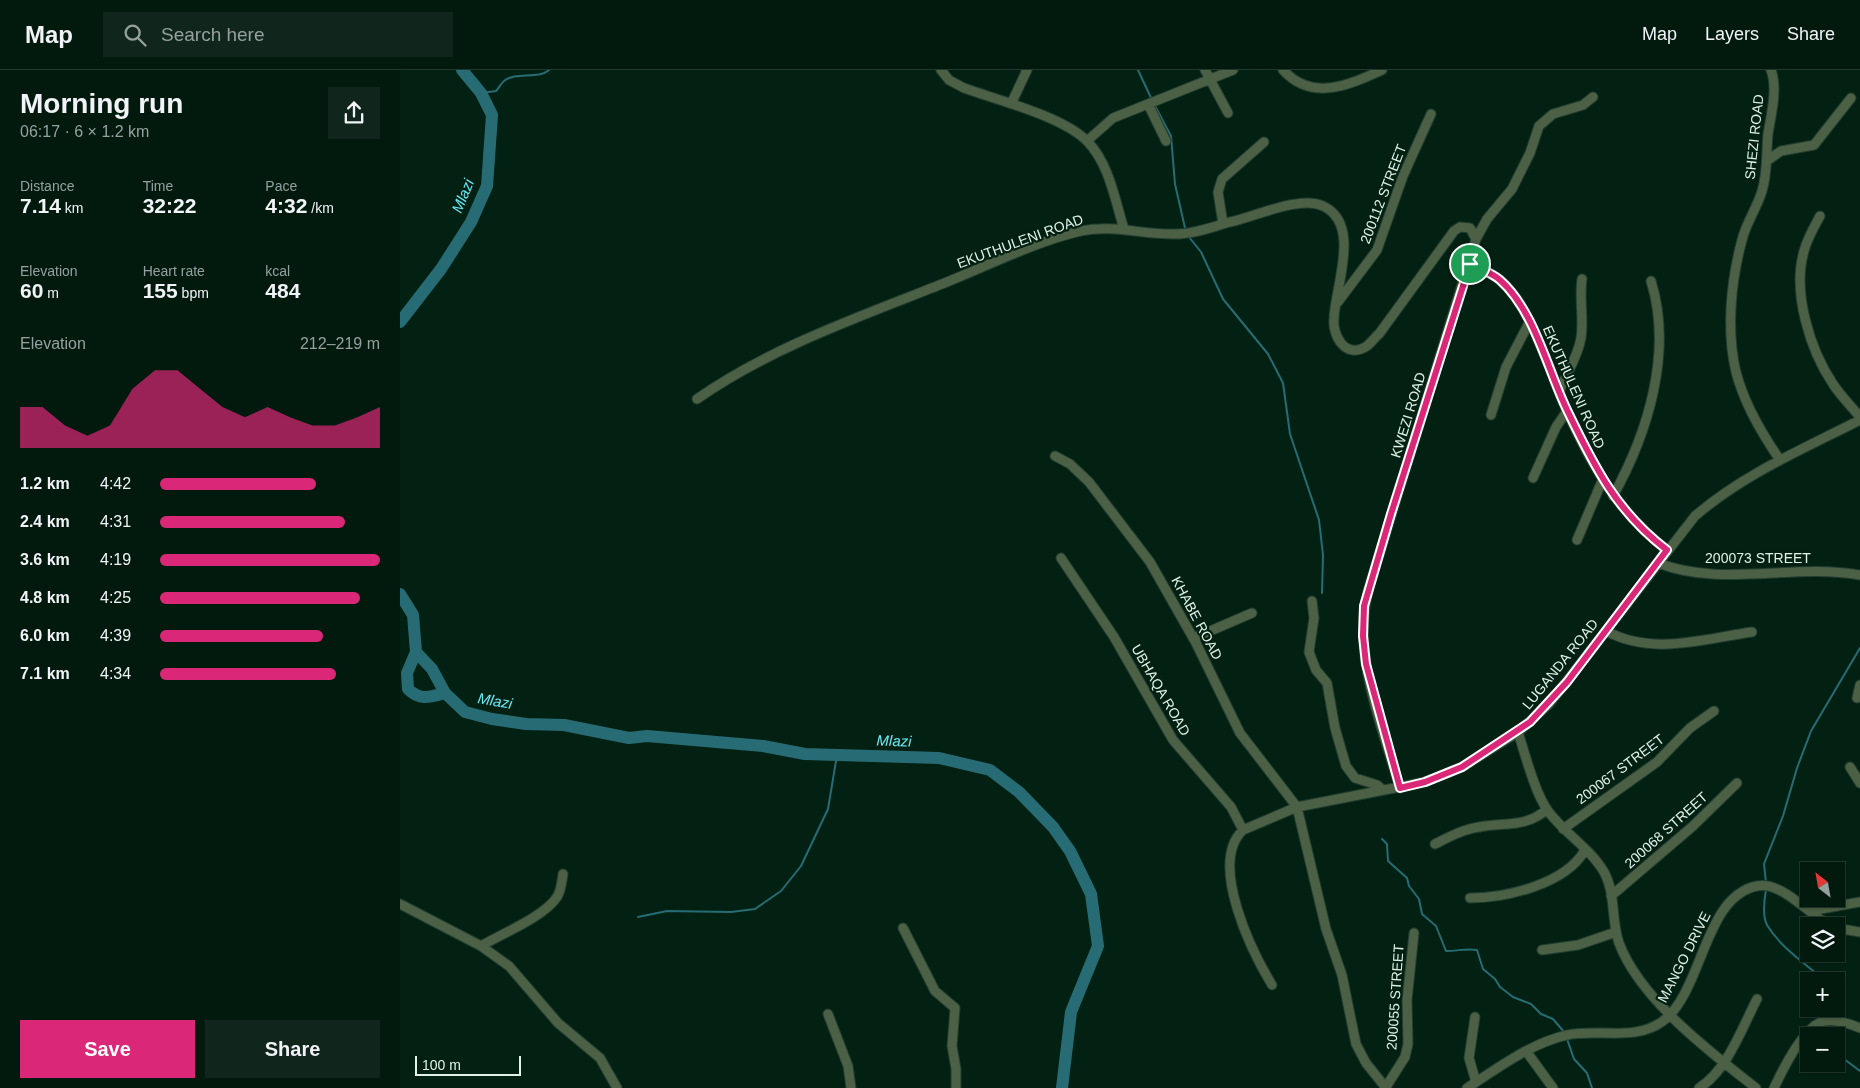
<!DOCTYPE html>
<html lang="en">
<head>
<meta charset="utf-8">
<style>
	body { margin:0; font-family:Helvetica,sans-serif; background:#10261c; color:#f1f3f6; height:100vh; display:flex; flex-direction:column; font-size:19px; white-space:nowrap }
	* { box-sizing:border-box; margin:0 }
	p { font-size:16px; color:#96a09e }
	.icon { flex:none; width:28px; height:28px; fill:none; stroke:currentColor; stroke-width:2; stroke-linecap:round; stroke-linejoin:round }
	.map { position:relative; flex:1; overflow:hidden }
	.panel { display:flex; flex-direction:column; background:#02190e; width:400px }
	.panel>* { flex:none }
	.needle { width:32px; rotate:329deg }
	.fabs { position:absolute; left:1400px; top:792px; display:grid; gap:10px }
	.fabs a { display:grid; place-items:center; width:45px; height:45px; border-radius:0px; background:#02190e; box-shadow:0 1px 4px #0004,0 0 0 1px #23382e; font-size:25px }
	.scale { position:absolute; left:15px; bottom:12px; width:106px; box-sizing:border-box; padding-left:5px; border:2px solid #e1f2e8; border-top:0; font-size:14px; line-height:18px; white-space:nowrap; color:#e1f2e8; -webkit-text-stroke:4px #032113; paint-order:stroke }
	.pin { position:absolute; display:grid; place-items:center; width:42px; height:42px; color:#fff; margin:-21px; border:2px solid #fff; border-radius:50%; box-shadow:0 1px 5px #0007 }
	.round { display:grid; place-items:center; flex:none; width:52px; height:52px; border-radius:0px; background:#10261c }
	.headline { display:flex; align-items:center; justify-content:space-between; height:85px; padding:0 20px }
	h1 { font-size:28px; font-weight:800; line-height:38px }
	.metrics { display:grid; grid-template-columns:repeat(3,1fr); gap:8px; height:85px; padding:5px 20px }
	.metrics div { display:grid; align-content:center }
	.metrics b { font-size:21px; font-weight:800 }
	.metrics small { font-size:14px; font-weight:400 }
	.metrics p { font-size:14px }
	.chart { height:140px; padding:10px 20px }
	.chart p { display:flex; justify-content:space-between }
	.chart svg { width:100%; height:90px; margin-top:5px; fill:#db2777; opacity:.7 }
	.cta { display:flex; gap:10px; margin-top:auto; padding:10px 20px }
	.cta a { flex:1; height:58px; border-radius:0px; background:#db2777; color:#fff; font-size:20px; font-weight:800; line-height:58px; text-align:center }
	.cta a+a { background:#10261c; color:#f1f3f6 }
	ul { padding:0 20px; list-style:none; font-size:16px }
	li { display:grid; grid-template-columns:80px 60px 1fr; align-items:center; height:38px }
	li i { height:12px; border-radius:6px; background:#db2777 }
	header { display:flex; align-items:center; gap:30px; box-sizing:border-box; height:70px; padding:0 25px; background:#02190e; border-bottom:1px solid #23382e }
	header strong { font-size:24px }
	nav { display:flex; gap:28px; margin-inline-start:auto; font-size:18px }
	.search { width:350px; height:45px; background:#10261c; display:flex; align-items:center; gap:12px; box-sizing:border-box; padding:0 18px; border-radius:0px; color:#96a09e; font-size:19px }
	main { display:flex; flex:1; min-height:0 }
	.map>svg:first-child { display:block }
</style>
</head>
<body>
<header>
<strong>Map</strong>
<div class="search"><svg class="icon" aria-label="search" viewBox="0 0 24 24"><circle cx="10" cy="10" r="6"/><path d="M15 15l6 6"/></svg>Search here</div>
<nav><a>Map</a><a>Layers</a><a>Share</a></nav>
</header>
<main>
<section class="panel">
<div class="headline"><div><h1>Morning run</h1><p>06:17 · 6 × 1.2 km</p></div><a class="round"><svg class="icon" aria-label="share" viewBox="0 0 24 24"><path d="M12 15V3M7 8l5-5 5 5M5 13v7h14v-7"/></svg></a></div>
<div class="metrics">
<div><p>Distance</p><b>7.14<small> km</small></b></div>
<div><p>Time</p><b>32:22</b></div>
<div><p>Pace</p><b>4:32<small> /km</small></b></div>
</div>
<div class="metrics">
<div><p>Elevation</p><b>60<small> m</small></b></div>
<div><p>Heart rate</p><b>155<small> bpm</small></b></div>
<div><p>kcal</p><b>484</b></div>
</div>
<div class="chart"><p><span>Elevation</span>212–219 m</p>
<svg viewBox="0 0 160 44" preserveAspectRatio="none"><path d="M0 44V24L10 24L20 33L30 38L40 33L50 15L60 6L70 6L80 15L90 24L100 29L110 24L120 29L130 33L140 33L150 29L160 24V44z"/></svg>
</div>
<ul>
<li><b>1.2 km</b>4:42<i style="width:71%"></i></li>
<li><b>2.4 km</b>4:31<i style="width:84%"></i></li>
<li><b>3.6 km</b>4:19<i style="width:100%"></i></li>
<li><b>4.8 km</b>4:25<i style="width:91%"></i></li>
<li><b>6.0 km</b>4:39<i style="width:74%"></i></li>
<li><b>7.1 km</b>4:34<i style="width:80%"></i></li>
</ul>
<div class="cta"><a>Save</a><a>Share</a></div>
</section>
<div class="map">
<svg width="1460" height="1018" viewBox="0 0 1460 1018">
	<rect width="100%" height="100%" fill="#032113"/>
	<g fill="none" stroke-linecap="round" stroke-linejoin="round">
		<path stroke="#276c74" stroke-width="2" d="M738,0L752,30
			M81,23L96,21C99,18 101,13 104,11C116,1 138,10 149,0
			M754,34L771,66L775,114L785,158
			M789,167L801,182L823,229L868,284L883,313L890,364L919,450L923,485L922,523
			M982,769L987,774L988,791L1007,808L1009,816L1019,829L1022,844L1036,856L1046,881C1057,881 1068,878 1077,880L1083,899L1095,909L1100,917L1113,927L1131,934L1141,944L1153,949L1164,962
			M1366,813L1364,794L1383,746L1397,698L1411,661L1460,578
			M1366,820C1364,831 1362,845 1367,855C1379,875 1400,890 1417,904V911
			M238,847L267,841L331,842L355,839L381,821L401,796L428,739L437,685
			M1419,939L1421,949
			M1422,966L1423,957
			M1167,969L1174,989L1187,1003L1192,1018
			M1436,983L1460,1001"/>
		<path stroke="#276c74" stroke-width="12" d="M0,252L41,199L71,152L87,116L92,45L81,23L62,0
			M0,524L13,545L16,582L32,599L45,623L65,642L92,649L126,654L164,655L229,668L247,666L363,676L405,684L539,688L590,700L619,722L653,757L670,781L691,824L698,876L671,942L662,1018
			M16,582L7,603L8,619C20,631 30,627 45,623"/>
		<defs>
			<path id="street" d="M541,0L549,10L564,18C597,30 662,46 687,71C709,93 715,130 724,159
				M805,0L828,43
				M883,0C912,32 949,15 982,0
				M1371,0C1378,19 1371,45 1368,64C1366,83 1368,102 1362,121C1357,138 1346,153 1342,170C1331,211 1326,260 1336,302C1344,333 1362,364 1380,390
				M611,34L627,0
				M748,34L766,71
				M687,71L713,48L833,0
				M1368,90L1381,81L1414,75L1451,28
				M1420,146C1414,157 1407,169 1404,181C1392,222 1410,280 1433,314C1440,325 1451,336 1460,347
				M823,154L818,122L822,109L864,72
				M1070,194C1080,199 1092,203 1100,210C1132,237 1149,302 1167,341C1192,396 1218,442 1267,480
				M938,232L977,180L1003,106L1031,44
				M1159,322C1166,304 1178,287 1181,268C1184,248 1179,229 1182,209
				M297,329C371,277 462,246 547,212C589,195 637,171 681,161C713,154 743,165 775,164C794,164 812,157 830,152C854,147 900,125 923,136C962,154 935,217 934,248C932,266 946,290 967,276C971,273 975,267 979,264L1054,161L1060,157L1070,158L1076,169
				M1091,345L1106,297L1130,251
				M655,386L670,394L689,412L750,492L796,573L840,663L897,737L926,859L942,905L956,974L966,993L986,1018
				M1133,408L1156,357L1167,341
				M1213,426C1248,363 1273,282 1251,211
				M1177,470L1203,409
				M661,488L714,567L773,670L831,737L843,760
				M1258,493C1323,518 1393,493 1460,505
				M912,531L914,548L909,582L916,600L927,613L935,658L946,696L955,708L977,715L983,720
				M1206,561C1253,586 1302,569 1352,562
				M794,568L852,543
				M1457,628L1460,615
				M1118,662C1125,684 1135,723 1148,741C1164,763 1190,778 1204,802C1216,824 1211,850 1219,873C1240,929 1310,982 1356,1018
				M1450,697L1460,713
				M1000,718C982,656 952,586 968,521L1076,169L1087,149L1112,119L1130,83L1139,56L1153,44L1183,35L1193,27
				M1163,759L1257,692L1290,658L1314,641
				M1035,774C1049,767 1064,759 1079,757C1104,752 1127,758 1147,739
				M1211,826L1293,756L1337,713
				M1070,828C1106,828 1166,814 1185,780
				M0,834L81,876L109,896L158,953L200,988L217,1018
				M1410,841L1460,832
				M503,858L535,921L555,938L552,976L556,999V1018
				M1436,858L1460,862
				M81,876C101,864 144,847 157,827C161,821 162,811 163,804
				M1142,880L1178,875L1216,862
				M872,915C852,882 808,793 843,760L897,737L1025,712L1062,697L1118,662L1149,634L1295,446C1344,404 1403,379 1460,350
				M428,944L448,996L451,1018
				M1075,947L1069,988L1076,1012
				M1126,981L1153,1018
				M986,1017L1005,987L1008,974L1007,930L1014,863
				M1067,1018C1098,998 1131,973 1167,965C1198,958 1235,972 1263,951C1303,921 1304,826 1357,816C1383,811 1409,846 1432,856
				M1299,1018C1327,1001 1342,958 1357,929
				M1374,1018C1382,1001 1405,953 1425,951C1437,949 1450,954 1460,958"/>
		</defs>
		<use href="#street" stroke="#223e31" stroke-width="11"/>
		<use href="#street" stroke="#4b6044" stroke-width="9"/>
	</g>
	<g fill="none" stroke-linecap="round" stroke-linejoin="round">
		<defs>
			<path id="route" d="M1070,194C1080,199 1092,203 1100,210C1135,241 1148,302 1168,342C1195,398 1217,442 1267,480L1167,612L1130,652L1062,697L1025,712L1000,718L966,594L963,566L964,536L991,444Z"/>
		</defs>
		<use href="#route" stroke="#fff" stroke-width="10"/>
		<use href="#route" stroke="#db2777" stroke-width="6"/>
	</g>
	<g text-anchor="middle" stroke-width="4.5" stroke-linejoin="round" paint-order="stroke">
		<g font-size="14" fill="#e1f2e8" stroke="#032113">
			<text transform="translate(1354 67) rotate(-84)" y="5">SHEZI ROAD</text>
			<text transform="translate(983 124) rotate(-69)" y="5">200112 STREET</text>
			<text transform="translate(620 171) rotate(-20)" y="5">EKUTHULENI ROAD</text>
			<text transform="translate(1174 317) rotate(66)" y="5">EKUTHULENI ROAD</text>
			<text transform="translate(1008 345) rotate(-73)" y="5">KWEZI ROAD</text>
			<text x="1358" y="493">200073 STREET</text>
			<text transform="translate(797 548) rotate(62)" y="5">KHABE ROAD</text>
			<text transform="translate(1160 594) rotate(-51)" y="5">LUGANDA ROAD</text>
			<text transform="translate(761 620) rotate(60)" y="5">UBHAQA ROAD</text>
			<text transform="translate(1220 699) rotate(-37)" y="5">200067 STREET</text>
			<text transform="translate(1266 760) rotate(-42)" y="5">200068 STREET</text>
			<text transform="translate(1284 887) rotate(-63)" y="5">MANGO DRIVE</text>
			<text transform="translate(995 927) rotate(-86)" y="5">200055 STREET</text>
		</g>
		<g font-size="15" font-style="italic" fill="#66e9f7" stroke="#032113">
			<text transform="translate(63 126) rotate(-68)" y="5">Mlazi</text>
			<text transform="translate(95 631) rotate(10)" y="5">Mlazi</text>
			<text transform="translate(494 671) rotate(2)" y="5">Mlazi</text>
		</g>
	</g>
</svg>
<div class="fabs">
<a><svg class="needle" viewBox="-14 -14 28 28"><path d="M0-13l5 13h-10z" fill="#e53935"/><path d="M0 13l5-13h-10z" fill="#96a09e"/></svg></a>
<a><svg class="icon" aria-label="layers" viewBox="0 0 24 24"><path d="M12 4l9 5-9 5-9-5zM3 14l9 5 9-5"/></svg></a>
<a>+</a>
<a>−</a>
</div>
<div class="scale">100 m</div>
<div class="pin" style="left:1070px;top:194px;background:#1e9e55"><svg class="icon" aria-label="arrive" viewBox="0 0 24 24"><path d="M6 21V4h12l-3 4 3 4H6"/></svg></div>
</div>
</main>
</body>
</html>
